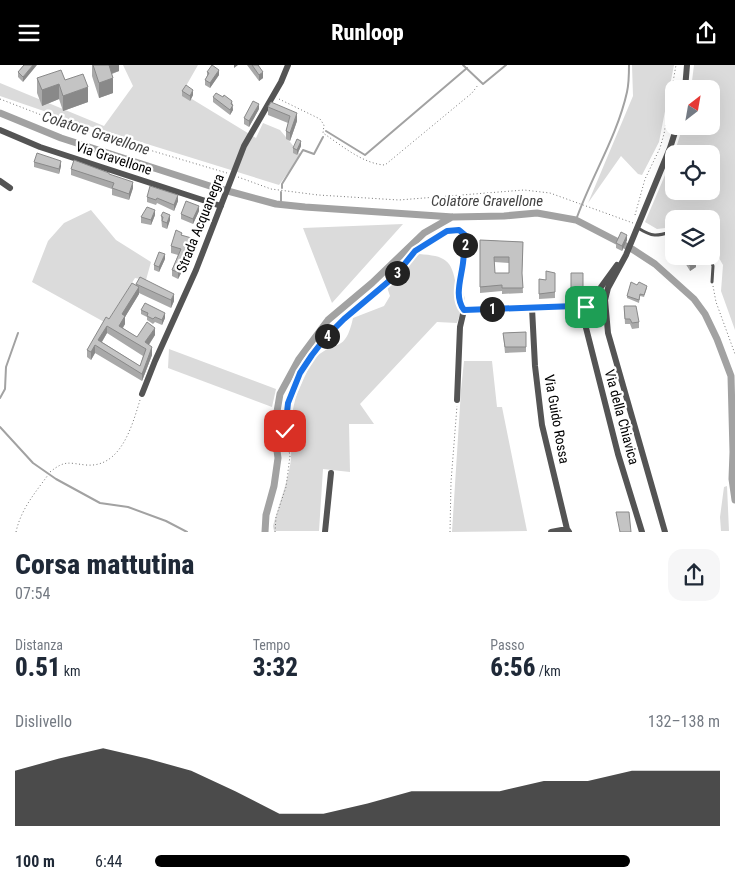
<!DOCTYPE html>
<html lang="it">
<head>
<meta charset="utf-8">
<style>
	body { margin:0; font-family:"Roboto Condensed",sans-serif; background:#f6f6f7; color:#1f2937; height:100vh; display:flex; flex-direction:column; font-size:19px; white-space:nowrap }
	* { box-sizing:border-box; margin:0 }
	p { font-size:16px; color:#747a83 }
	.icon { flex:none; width:28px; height:28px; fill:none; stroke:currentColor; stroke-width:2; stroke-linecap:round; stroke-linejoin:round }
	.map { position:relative; height:467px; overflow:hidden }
	.details { display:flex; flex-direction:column; background:#fff; flex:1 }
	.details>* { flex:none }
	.needle { width:32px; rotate:31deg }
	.controls { position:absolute; left:665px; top:15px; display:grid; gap:10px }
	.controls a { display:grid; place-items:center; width:55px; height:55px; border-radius:10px; background:#fff; box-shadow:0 5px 20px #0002; font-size:25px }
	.pin { position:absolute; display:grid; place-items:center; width:42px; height:42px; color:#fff; margin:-21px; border-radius:10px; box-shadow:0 2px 8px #0006 }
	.km { position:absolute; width:25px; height:25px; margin:-12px; border-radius:50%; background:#222; color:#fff; font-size:14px; line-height:25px; text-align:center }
	.round { display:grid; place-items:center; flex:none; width:52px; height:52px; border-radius:15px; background:#f6f6f7 }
	.head { display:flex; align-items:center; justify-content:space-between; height:85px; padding:0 15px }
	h1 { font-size:28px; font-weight:800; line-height:38px }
	.metrics { display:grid; grid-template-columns:repeat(3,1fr); gap:8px; height:85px; padding:5px 15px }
	.metrics div { display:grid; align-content:center }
	.metrics b { font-size:25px; font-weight:800 }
	.metrics small { font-size:14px; font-weight:400 }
	.metrics p { font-size:14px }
	.chart { height:140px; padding:10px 15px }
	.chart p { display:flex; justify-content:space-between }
	.chart svg { width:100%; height:90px; margin-top:5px; fill:#000; opacity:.7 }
	ul { padding:0 15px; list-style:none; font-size:16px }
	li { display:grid; grid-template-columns:80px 60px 1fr; align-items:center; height:38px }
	li i { height:12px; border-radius:6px; background:#000 }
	header { display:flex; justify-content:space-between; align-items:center; height:65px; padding:0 15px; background:#000; color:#fff; font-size:22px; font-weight:800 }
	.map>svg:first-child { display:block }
</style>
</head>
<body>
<header><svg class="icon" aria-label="menu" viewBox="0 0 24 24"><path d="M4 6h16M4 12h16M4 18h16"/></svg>Runloop<svg class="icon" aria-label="share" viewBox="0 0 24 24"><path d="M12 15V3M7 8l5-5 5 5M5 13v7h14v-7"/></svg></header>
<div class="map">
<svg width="735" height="467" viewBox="0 0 735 467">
	<rect width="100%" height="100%" fill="#fff"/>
	<path fill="#dbdbdb" d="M123,0H198L182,28L256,73L263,58L280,65L301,90L279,120L76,57L0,31V18L104,61L133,21Z
		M632,0H674L659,77L642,110L638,109L621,91L588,138L633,31Z
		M694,0H735V265L721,226L723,200L711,179V154H686L679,146L678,154H674V162L657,164L645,157L674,89V126H711V89H674L683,61H711V24H691Z
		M91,145L116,175L151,197L146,215L135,213L106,258L32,217L48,176L64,158Z
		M403,159L332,238L303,163Z
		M419,189C445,191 452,194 456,221L462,223L465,234L457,258L437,257L360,339L374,359H349L350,407L323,404L319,466H274L273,461C278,442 289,413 291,394C292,372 289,351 297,329C301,321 310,297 316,292C336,274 345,289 353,253L384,241L390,231L387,222Z
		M169,284L276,324L272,342L168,303Z
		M464,296H492L497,342H502L527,466L452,467L461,325Z
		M727,421L729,466H721L720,452L724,422Z"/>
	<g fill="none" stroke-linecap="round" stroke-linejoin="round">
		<path stroke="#a2a2a2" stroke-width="2" d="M463,0L483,19L506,0
			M326,66L365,90L467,3
			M282,123V119L303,85L314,89L323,72
			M281,139V127
			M576,155C591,112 617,72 627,27C629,18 629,9 629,0
			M0,333L5,324L6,302L18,268
			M0,362L33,398L56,414L100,438L128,442L166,456L187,467"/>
		<path stroke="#a2a2a2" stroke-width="7" d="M0,48L61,73L213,122L276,139L305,142L453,152L504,151L537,148L576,155L632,184L655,199L694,234L705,249L717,274L731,311L733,387L732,414L735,435
			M265,467L266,450L274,421L278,393L274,364L280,329L299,294L328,255L372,218L424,168L452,152"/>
		<path stroke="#767676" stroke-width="1" stroke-dasharray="1 2.5" stroke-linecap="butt" d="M0,34L75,63L227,108
			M279,34L320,54L324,60L323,68C341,80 363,99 385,100L472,28L478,20
			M238,112L271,124L318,130L399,135L524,125L550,128L633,158
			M635,150L645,114L660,83L664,69L676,0
			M713,221L716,237L735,289
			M50,407C65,395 68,398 86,400C121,403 132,361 140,335
			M16,467C21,444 35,428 48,410
			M275,467L276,452L286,422L290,391L285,365L288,338L300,308L312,290L344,254L395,211L415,187L447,166L459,165L465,170L459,223L461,241
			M450,467L451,417L457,341"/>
		<path stroke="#545454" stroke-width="3" d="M638,163C654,173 657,171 674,166
			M709,191L713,201L712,217"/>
		<path stroke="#545454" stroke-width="6" d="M685,24L687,0
			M0,65L40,82L221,141
			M0,116L10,123
			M532,243L535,301L542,360L567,464L569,467
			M585,244L584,255L618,389L642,467
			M585,244L617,200
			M142,329L155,296L196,205L244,81L281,17L288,0
			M457,335L460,262L464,245L575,241L585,244
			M325,467L331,408
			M551,467L567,464
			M665,467L608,268L605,235L608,223L626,190L670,83L677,61"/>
	</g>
	<path fill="#a9a9a9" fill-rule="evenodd" d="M24,0L23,17L18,12V7Z
		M92,0H119V6L112,9L113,28L99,33L92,11Z
		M247,0H258L263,13L259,16Z
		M207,7L219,10L210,23L205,20V15L207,11Z
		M37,13L65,15L88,37L63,46L59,34L42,41L37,28Z
		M182,26L193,30L190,36L182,31Z
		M213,32L232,40L233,45L230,50L213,37Z
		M271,37L297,56L290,76L286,74V66L288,58L268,50V42Z
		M259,44L249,62L244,59V53Z
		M301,81L297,90L293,88V83Z
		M34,97L61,101L59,109L34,102Z
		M71,104L109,110L133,123L129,135L112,130V124L71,110Z
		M147,132L178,136L174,146L157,138L156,140L147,137Z
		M199,146L193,159L181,154V149Z
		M155,150L151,160L141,158V152Z
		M161,151L170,155L167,164L162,162Z
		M182,170L195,181L178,214L172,211V205L178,190L171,188V181Z
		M480,175L523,177L522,210L523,228L502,229V226L480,228ZM494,197L509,198V208H495Z
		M627,175L622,186L616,183V178Z
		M682,191H692L696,202L690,206L682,193Z
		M165,194L159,207L154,205V200Z
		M555,208V233L539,234V214L546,215Z
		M571,208H583V230L571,228Z
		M136,219L174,236L171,243L139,228V229L125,252V259L123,263L137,272L155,270L149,280L152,290L142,316L95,288L91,295L87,292V285L109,254ZM107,268L143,291L140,301L102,277Z
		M637,220L647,223L644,232L640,231L639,238L627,233V231Z
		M624,241L639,257V263L632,264L630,259H625Z
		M141,245L165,253L162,260L155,257L153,259L147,255V252L141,249Z
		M526,267V287L505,288L503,268Z"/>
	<path fill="#898989" d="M33,0H37L23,17V12Z
		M107,0H119V6L107,10Z
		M234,0H238L234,3Z
		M219,5V10L210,23V18Z
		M263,7V13L259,16V10Z
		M113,13V28L99,33V18Z
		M59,19V34L42,41V25Z
		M88,22V37L63,46V31Z
		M193,25V30L190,36V31Z
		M232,36L233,45L230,50L231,39Z
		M259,39V44L249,62V56Z
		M297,48V56L290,76V68Z
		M301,76V81L297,90V85Z
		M61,96V101L59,109V104Z
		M133,117V123L129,135V129Z
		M178,130V136L174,146V140Z
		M199,141V146L193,159V154Z
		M155,145V150L151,160V155Z
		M170,150V155L167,164V158Z
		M627,170V175L622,186V181Z
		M195,174V181L178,214V207Z
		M165,189V194L159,207V202Z
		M696,197V202L690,206V201Z
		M139,222V229L125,252V259L119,268V261L122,249Z
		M174,229V236L171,243V235Z
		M165,248V253L162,260V255Z
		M107,261V268L98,283V275Z
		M155,263V270L145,285V277Z
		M95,280V288L91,295V287Z
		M152,282V290L142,316V309Z"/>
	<path fill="#c4c4c4" stroke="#898989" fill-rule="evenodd" d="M24,0H33L23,12L18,7Z
		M93,0H109L113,13L99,18Z
		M212,0L219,5L210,18L205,15L209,8L207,7Z
		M252,0H258L263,7L259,10Z
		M61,5L65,15L83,9L88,22L63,31L59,19L42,25L37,13Z
		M186,20L193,25L190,31L182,26Z
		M216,28L223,32L224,30L232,36L231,39L233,40L230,45L213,32Z
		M253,36L259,39L249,56L244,53Z
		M271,37L297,48L290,68L286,66L290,51L268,42Z
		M297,74L301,76L297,85L293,83Z
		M37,88L61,96L59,104L34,97Z
		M74,95L109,108V109L133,117L129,129L112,123L114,118L71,104Z
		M150,121L178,130L174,140L157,133L156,135L147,132Z
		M186,136L199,141L193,154L181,149Z
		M147,142L155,145L151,155L141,152Z
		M163,147L170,150L167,158L162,156L163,152L161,151Z
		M176,165L182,168L181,170L195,174L178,207L172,205L181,184L171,181Z
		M621,167L627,170L622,181L616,178Z
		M480,175L523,177L522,208L523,223H502V220L480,222ZM494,192H509V208H495Z
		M159,187L165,189L159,202L154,200Z
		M684,191H692L696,197L690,201Z
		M546,206L555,208V227L539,229V214L546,215Z
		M571,208H583V224L571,223Z
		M140,212L174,229L171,235L136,219Z
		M631,217L637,220L639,217L647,221L644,230L640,229L639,235L627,231Z
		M132,218L139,222L122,249L125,251L119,261L137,272L147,257L155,263L145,277L152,282L142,309L95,280L91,287L87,285L106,252L109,254ZM107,261L146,284L140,301L98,275Z
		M145,238L165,248L162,255L155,252L153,254L147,251L148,248L141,245Z
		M624,241H636L639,257L632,258L630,254H625Z
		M526,267V282H505L503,268Z
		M616,447H629L631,467H620Z"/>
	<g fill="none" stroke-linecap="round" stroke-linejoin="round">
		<defs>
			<path id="route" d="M285,366L288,338L300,308L312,290L326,272L344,254L395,211L415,186L447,166L459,165L465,170C465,179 464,189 463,198C461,214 454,232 464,245L575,241L585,244L586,242"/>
		</defs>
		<use href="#route" stroke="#fff" stroke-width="10"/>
		<use href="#route" stroke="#1a73e8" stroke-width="6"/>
	</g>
	<g text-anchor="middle" stroke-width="4.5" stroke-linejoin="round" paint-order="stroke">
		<g font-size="14" fill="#000" stroke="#fff">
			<text transform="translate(114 93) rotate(18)" y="5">Via Gravellone</text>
			<text transform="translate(200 158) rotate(-68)" y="5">Strada Acquanegra</text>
			<text transform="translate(622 352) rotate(75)" y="5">Via della Chiavica</text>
			<text transform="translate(557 354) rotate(80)" y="5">Via Guido Rossa</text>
		</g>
		<g font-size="15" font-style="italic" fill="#434343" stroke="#fff">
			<text transform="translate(96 68) rotate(18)" y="5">Colatore Gravellone</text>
			<text x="487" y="141">Colatore Gravellone</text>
		</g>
	</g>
</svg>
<div class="controls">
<a><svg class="needle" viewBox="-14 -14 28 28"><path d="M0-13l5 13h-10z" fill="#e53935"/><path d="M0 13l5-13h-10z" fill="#747a83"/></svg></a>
<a><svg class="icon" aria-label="locate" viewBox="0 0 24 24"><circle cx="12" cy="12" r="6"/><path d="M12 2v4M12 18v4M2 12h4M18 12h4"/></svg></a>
<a><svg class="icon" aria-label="layers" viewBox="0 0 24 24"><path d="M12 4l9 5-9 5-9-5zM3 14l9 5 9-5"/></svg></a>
</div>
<div class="pin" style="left:586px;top:242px;background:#1e9e55"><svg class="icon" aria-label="arrive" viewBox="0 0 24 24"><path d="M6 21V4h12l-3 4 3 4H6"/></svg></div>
<div class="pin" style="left:285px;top:366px;background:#d93025"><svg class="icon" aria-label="check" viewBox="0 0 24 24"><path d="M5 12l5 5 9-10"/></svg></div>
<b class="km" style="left:492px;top:244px">1</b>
<b class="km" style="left:465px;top:180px">2</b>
<b class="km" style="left:397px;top:208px">3</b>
<b class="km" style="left:327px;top:271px">4</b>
</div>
<section class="details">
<div class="head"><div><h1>Corsa mattutina</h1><p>07:54</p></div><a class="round"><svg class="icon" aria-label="share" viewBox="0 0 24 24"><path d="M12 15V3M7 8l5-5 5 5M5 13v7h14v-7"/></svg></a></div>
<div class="metrics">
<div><p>Distanza</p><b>0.51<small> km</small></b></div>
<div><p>Tempo</p><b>3:32</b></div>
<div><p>Passo</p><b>6:56<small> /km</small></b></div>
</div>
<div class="chart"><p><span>Dislivello</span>132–138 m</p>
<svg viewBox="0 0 160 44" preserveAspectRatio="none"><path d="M0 44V17L10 11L20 6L30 11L40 17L50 27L60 38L70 38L80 33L90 27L100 27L110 27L120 22L130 22L140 17L150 17L160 17V44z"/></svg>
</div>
<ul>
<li><b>100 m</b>6:44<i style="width:84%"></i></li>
</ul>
</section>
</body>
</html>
